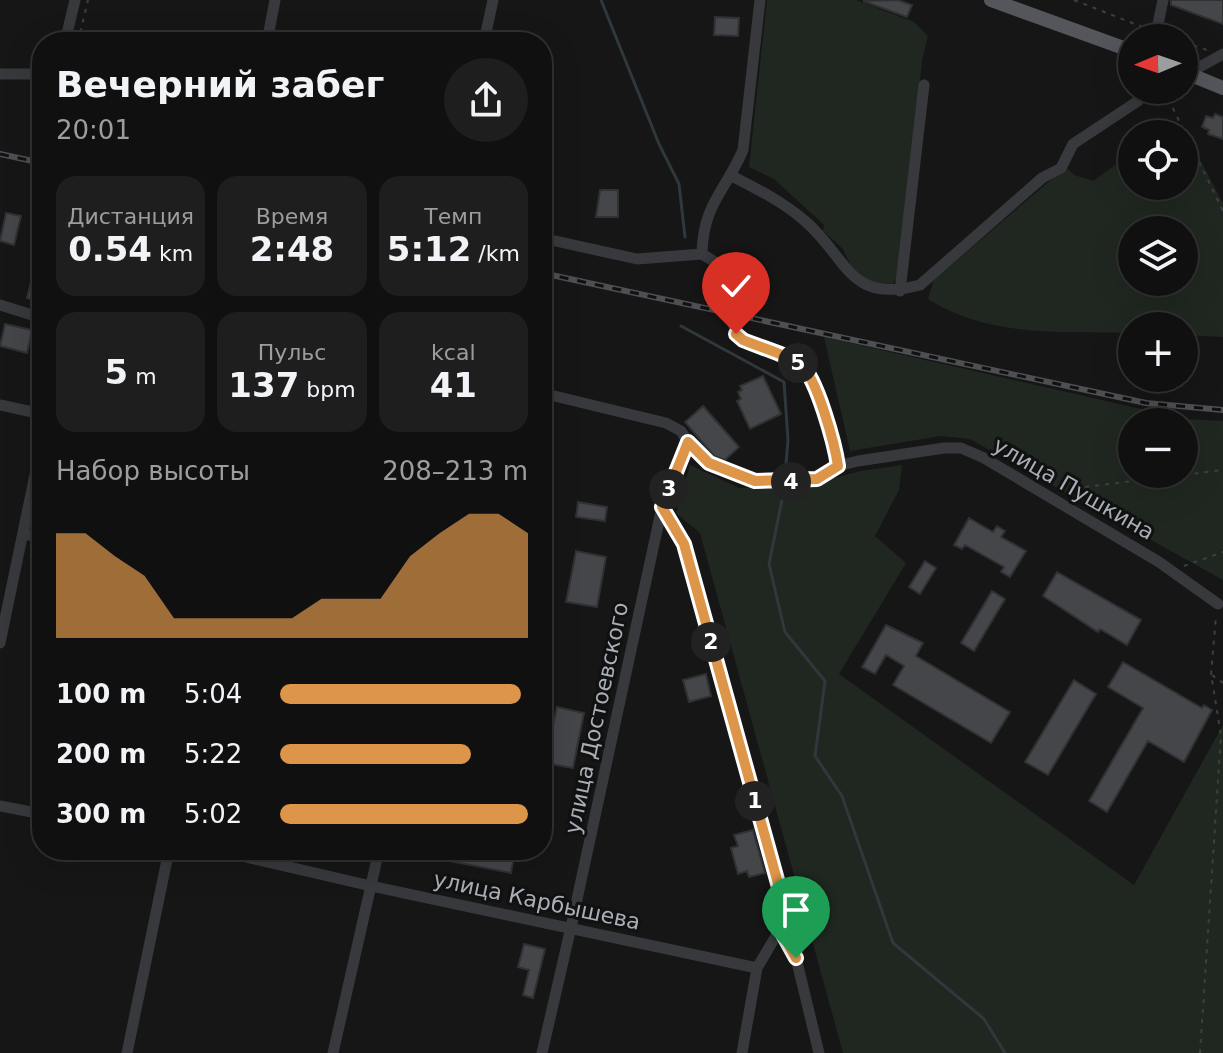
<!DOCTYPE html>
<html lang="ru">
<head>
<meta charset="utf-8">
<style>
	body { margin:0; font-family:"DejaVu Sans",sans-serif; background:#1e1e1f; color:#f1f3f6; height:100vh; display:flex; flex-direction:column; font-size:30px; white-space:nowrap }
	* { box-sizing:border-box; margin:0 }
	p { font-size:26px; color:#9c9d9f }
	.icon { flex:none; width:44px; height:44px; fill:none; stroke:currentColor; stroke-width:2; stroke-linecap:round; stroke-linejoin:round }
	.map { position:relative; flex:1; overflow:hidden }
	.panel { position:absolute; left:32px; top:32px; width:520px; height:828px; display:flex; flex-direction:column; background:#101011; border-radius:32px; box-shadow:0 8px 32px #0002,0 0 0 2px #303031 }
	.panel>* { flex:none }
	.needle { width:52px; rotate:268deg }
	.buttons { position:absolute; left:1118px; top:24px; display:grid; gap:16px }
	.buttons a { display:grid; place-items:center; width:80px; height:80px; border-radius:50%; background:#101011; box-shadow:0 8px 32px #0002,0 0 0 2px #303031; font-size:40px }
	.pin { position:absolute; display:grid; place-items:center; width:68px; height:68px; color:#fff; margin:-82px -34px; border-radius:50% 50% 50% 0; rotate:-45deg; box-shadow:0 0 8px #0007 }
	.pin .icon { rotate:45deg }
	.km { position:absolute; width:40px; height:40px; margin:-20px; border-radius:50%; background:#222; color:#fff; font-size:22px; line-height:40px; text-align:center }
	.round { display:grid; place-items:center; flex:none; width:84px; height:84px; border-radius:42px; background:#1e1e1f }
	.summary { display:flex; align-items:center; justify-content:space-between; height:136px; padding:0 24px }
	h1 { font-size:36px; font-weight:800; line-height:60px }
	.stats { display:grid; grid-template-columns:repeat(3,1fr); gap:12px; height:136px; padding:8px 24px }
	.stats div { display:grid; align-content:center; border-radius:20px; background:#1e1e1f; text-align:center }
	.stats b { font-size:34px; font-weight:800 }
	.stats small { font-size:22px; font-weight:400 }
	.stats p { font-size:22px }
	.chart { height:224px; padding:16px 24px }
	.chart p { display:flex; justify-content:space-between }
	.chart svg { width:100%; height:144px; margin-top:8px; fill:#dc9549; opacity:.7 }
	ul { padding:0 24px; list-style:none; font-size:26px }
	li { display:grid; grid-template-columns:128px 96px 1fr; align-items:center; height:60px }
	li i { height:20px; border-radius:10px; background:#dc9549 }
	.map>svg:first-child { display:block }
</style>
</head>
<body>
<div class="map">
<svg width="1223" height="1053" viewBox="0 0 1223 1053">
	<rect width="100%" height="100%" fill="#161617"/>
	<path fill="#202720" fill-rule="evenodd" d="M767,0H856L914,22L928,36L922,61L900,270L893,284L869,282L854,273L843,249L823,231L824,225L774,179L749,167Z
		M1184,141L1198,156L1223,203V337L1184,335V326H1132V333C1062,331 989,338 928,299L934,280L1066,167L1074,175L1093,181L1132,153V186H1184ZM1132,230H1184V282H1132Z
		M824,337L1185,419L1223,421V580L970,439L941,436L850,451ZM1132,422H1184V474H1132Z
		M690,465L739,488L820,482L861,471L902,465L899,490L875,536L906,563L839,674L1134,885L1223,725V1053H843L700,533L676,513Z"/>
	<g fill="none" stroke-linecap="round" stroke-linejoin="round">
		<path stroke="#2f383c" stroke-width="3" d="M601,0L659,144L679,184L685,237
			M681,326L784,382L788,440L785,477
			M785,485L769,564L785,632L825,681L815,756L842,796L893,943L984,1019L1005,1053"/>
	</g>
	<path fill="#45464a" stroke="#303133" stroke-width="2" d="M898,0L912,5L907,17L863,1Z
		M1171,0H1223V24L1171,5Z
		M715,17L739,18L738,36L714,35Z
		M1215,114L1223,117V139L1208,134L1209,130L1202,127L1206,116L1213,118Z
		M600,190H618V217H596Z
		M6,213L21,216L14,245L0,241Z
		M39,251H42V302L27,298Z
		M5,324L32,330L27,353L0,346Z
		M763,376L781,414L750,429L737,401L741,399L738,392L742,390L740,386Z
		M703,406L739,447L725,460L714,456L685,422Z
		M578,502L607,507L605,521L576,517Z
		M969,518L993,532L997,526L1005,531L1001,537L1026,551L1010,577L1001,572L1004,567L965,545L962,549L954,545Z
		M576,551L606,557L597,607L566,602Z
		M925,561L936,568L920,594L909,587Z
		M1057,572L1141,620L1127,645L1100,629L1098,632L1043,596Z
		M992,591L1005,599L974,651L961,643Z
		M886,625L923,643L916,656L1010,712L991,743L893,685L904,666L886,655L875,674L862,667Z
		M1123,662L1202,708L1204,705L1212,710L1184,762L1148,741L1107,812L1089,801L1143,708L1108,687Z
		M706,674L711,696L689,702L683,680Z
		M1074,680L1096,694L1048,775L1025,762Z
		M557,707L584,713L573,768L545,763Z
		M753,830L765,873L749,877L747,871L738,874L731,848L738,846L734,835Z
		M435,850H515L511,873L434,858Z
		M524,944L545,949L533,998L523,995L529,970L518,967Z"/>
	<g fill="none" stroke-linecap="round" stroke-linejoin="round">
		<path stroke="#333537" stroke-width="11" stroke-dasharray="11 5.5" stroke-linecap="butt" d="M733,324L738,293"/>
		<path stroke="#3d4043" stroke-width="2" stroke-dasharray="4 6" stroke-linecap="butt" d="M1074,0L1145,28
			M78,42L88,0
			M1184,42L1207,50
			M1164,90L1223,211
			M1066,492L1085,487L1223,470
			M1184,566L1223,552
			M1212,675L1223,683
			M1200,1053L1221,735L1211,674L1216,616"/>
		<path stroke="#37393c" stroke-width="11" d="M1155,38L1163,0
			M65,42L75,0
			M267,42L275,0
			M484,42L493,0
			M0,74H42
			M1187,74L1223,54
			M42,157V180
			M730,175C757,189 782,201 805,221C849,259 848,304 920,285L1042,178L1061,168L1073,144L1138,101L1142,90
			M542,238L637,259L702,254L728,270L738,293
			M702,254C703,204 725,192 743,150L760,0
			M900,291L924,85
			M0,305L42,318
			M733,324L736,334L743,340C759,347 789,355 802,365C817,378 835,445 838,466
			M542,393L666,423L681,431L688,442L709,463L755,481L817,479L838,466L858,461L944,448H961L984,458L1159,562L1218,604
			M0,405L42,414
			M662,507L684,544L779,887L780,929L757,968L742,1053
			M23,534L42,537
			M0,643L42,441
			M0,806L42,814
			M216,850L371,886L757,968
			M780,929L796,958L819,1053
			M127,1053L169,850
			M333,1053L379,850
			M542,1053L571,927L662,507L688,442"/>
		<path stroke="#54565b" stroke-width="14" d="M991,0L1132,51
			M1184,72L1223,88"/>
		<defs>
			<path id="rail" d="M0,154L42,163
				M542,273L1146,403L1223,410"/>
		</defs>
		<use href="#rail" stroke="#4d4f53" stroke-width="6"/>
		<use href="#rail" stroke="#111112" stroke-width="3" stroke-dasharray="9" stroke-linecap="butt"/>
	</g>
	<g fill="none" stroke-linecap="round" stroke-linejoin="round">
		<defs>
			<path id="route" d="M736,334L743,340C759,347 789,355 801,365C817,378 835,445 838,466L817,479L755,481L709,463L688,442L662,507L684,544L779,887L780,929L796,958"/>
		</defs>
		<use href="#route" stroke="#fff" stroke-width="16"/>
		<use href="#route" stroke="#dc9549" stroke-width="10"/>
	</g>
	<g text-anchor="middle" stroke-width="6" stroke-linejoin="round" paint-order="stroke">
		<g font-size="22" fill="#a9afb6" stroke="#111112">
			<text transform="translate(1074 488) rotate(30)" y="8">улица Пушкина</text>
			<text transform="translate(596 718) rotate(-78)" y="8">улица Достоевского</text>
			<text transform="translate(537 900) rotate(12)" y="8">улица Карбышева</text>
		</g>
	</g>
</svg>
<div class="buttons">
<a><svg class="needle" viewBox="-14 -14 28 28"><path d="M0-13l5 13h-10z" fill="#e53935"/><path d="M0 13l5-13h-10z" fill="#9c9d9f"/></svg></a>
<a><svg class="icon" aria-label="locate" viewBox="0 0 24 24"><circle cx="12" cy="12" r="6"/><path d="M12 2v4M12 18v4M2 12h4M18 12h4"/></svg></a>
<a><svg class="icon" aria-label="layers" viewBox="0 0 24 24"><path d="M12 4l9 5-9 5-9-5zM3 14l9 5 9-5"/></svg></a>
<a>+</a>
<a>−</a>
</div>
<div class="pin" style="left:796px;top:958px;background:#1e9e55"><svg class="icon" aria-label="arrive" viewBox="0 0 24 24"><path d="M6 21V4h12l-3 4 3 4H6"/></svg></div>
<div class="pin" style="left:736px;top:334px;background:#d93025"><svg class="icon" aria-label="check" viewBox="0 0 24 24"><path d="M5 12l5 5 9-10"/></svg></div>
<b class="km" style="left:755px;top:801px">1</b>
<b class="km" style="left:711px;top:642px">2</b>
<b class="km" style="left:669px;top:489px">3</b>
<b class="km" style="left:791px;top:482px">4</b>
<b class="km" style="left:798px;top:363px">5</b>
<section class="panel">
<div class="summary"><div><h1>Вечерний забег</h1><p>20:01</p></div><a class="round"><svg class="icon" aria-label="share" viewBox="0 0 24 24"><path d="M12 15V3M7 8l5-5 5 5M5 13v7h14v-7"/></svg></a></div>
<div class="stats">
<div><p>Дистанция</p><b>0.54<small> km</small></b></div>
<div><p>Время</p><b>2:48</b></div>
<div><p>Темп</p><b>5:12<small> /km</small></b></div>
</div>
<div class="stats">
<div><b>5<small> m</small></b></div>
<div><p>Пульс</p><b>137<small> bpm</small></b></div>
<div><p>kcal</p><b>41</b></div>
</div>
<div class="chart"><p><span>Набор высоты</span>208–213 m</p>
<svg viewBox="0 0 160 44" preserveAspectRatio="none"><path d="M0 44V12L10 12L20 19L30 25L40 38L50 38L60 38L70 38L80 38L90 32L100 32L110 32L120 19L130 12L140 6L150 6L160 12V44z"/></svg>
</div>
<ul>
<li><b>100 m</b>5:04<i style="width:97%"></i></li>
<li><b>200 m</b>5:22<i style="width:77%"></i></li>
<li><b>300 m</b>5:02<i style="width:100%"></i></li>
</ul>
</section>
</div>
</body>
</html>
